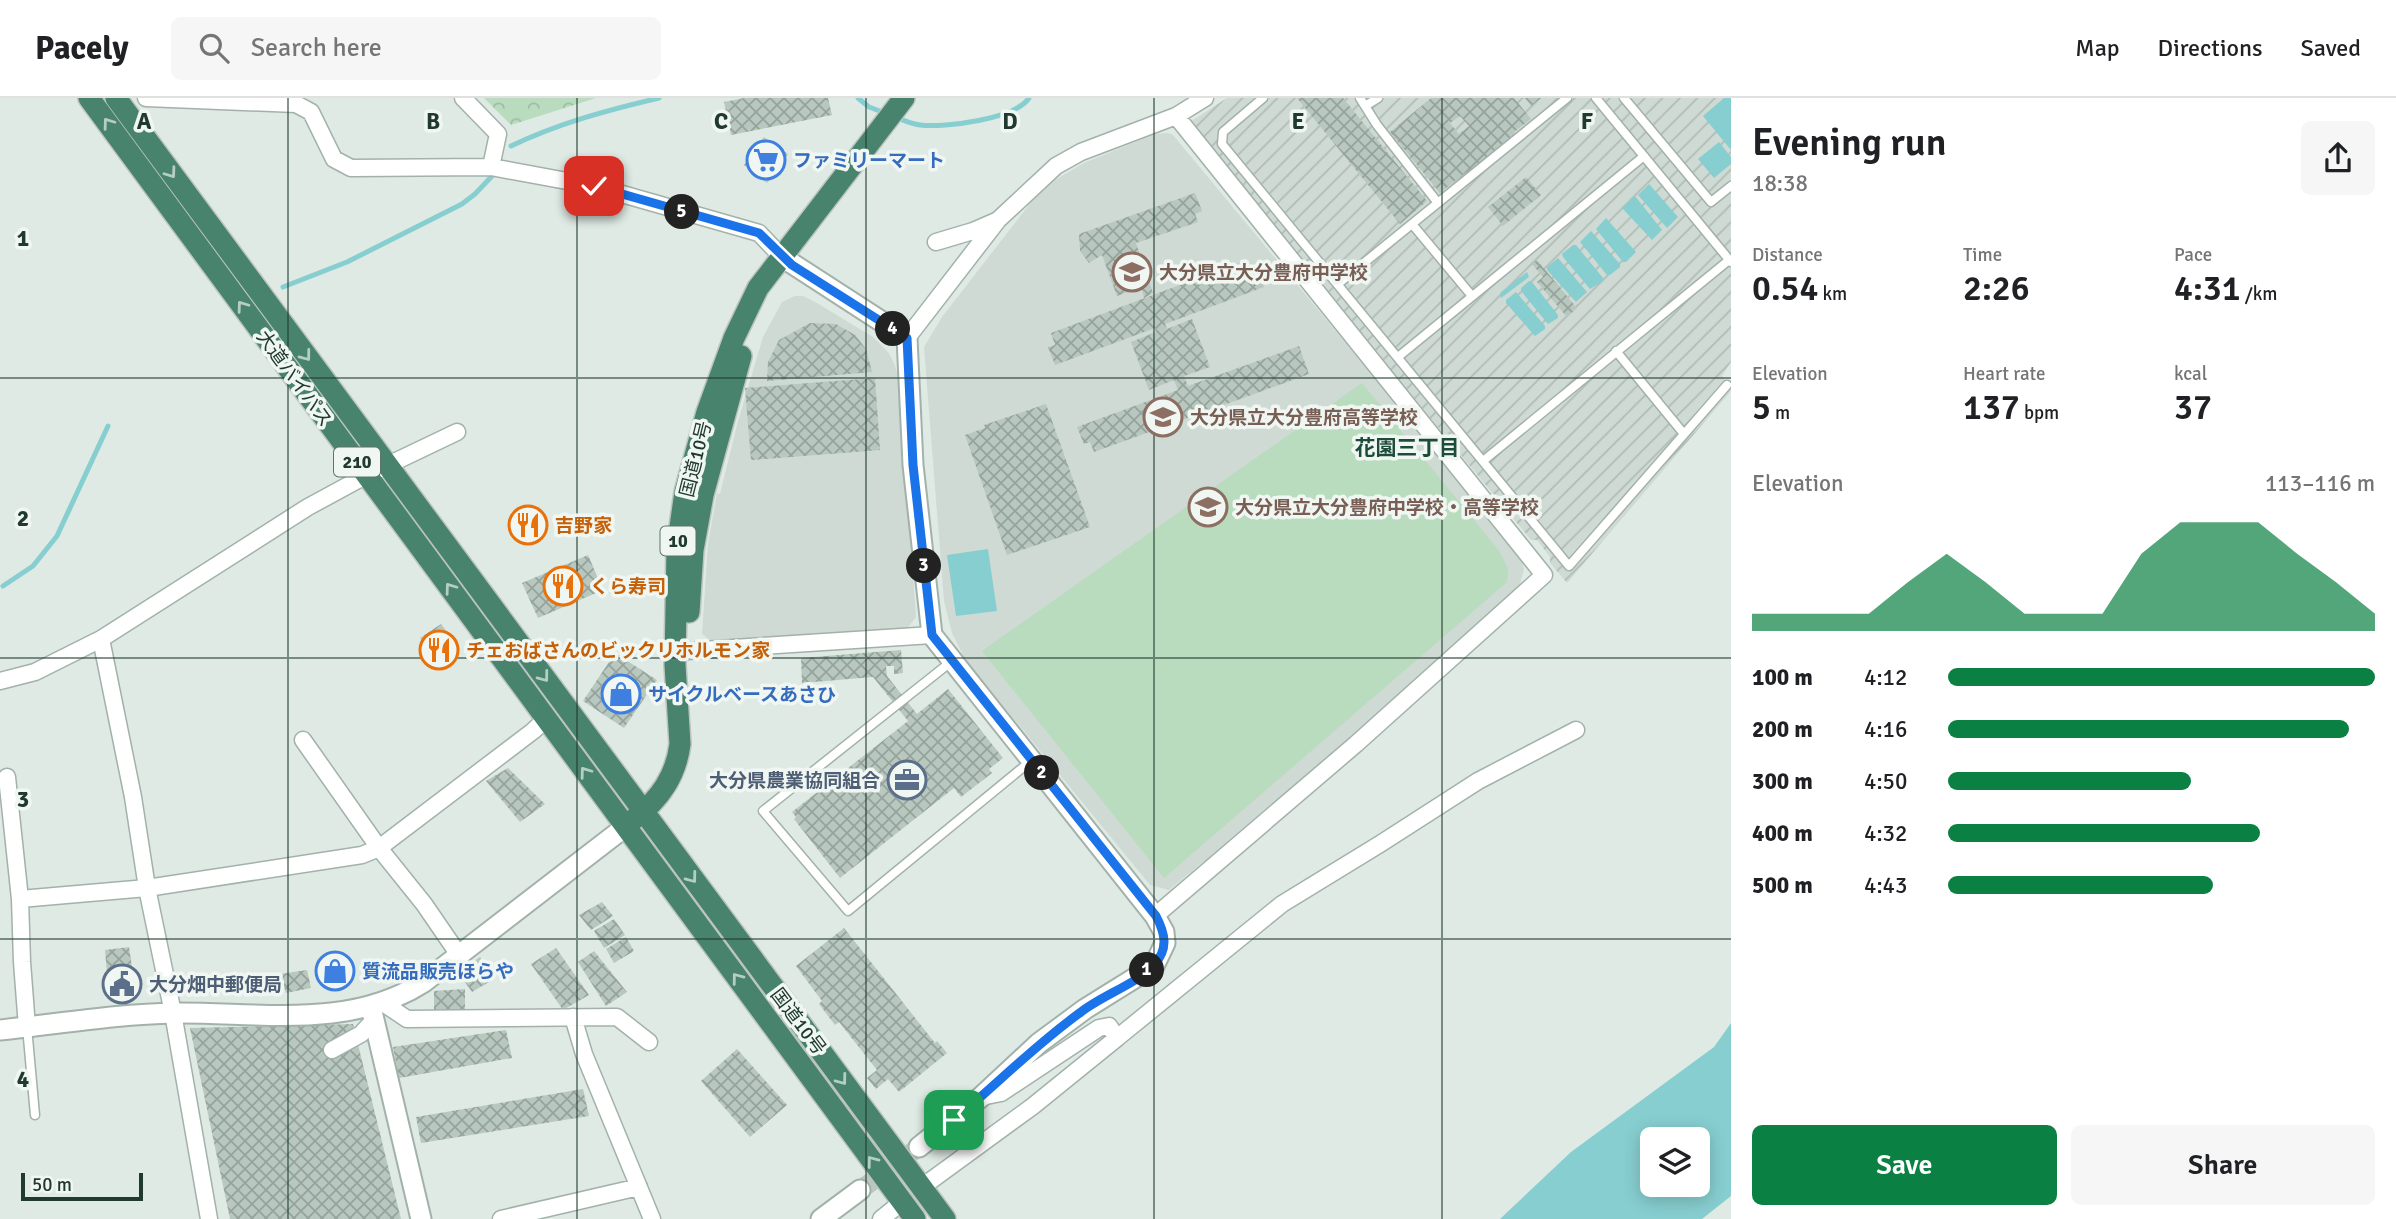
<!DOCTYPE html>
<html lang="en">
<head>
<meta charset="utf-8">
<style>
	body { margin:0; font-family:Signika,"Noto Sans JP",sans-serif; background:#f6f6f6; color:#202124; height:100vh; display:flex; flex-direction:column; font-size:26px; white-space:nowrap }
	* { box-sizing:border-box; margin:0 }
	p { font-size:23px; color:#757577 }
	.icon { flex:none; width:38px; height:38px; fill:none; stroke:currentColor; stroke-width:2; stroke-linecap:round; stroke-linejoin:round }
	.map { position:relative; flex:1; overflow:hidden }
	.details { display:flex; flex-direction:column; background:#fff; width:665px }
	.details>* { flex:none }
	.tools { position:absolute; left:1640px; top:1029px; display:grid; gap:14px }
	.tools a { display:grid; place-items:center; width:70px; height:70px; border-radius:10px; background:#fff; box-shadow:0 4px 18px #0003; font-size:35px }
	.scale { position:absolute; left:21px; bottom:18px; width:122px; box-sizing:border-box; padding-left:7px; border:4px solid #203a30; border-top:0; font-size:19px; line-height:24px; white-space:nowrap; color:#203a30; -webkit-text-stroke:5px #f0f7f2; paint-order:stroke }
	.pin { position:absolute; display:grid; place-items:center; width:60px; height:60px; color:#fff; margin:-30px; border-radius:14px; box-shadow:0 4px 10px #0006 }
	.km { position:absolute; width:35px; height:35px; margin:-18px; border-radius:50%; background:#222; color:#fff; font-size:19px; line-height:35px; text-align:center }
	.round { display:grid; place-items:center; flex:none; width:74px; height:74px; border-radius:10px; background:#f6f6f6 }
	.summary { display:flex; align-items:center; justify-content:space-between; height:119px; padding:0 21px }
	h1 { font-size:38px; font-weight:600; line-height:52px }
	.metrics { display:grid; grid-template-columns:repeat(3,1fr); gap:10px; height:119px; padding:7px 21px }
	.metrics div { display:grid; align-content:center }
	.metrics b { font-size:35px; font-weight:600 }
	.metrics small { font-size:19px; font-weight:400 }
	.metrics p { font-size:19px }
	.chart { height:196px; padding:14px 21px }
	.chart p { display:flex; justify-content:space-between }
	.chart svg { width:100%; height:126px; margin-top:7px; fill:#0b8043; opacity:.7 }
	.cta { display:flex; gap:14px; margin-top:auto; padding:14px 21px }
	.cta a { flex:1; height:80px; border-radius:10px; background:#0b8043; color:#fff; font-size:28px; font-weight:600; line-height:80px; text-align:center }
	.cta a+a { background:#f6f6f6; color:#202124 }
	ul { padding:0 21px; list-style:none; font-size:23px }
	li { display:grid; grid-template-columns:112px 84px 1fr; align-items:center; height:52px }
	li i { height:18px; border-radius:9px; background:#0b8043 }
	header { display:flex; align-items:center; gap:42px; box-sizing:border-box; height:98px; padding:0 35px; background:#fff; border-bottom:2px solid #e0e0e0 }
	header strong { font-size:33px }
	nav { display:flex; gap:38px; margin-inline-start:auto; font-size:24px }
	.search { width:490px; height:63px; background:#f6f6f6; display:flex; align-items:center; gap:18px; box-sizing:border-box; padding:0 24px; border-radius:10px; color:#757577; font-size:26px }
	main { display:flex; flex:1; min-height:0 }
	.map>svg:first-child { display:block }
</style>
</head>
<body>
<header>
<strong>Pacely</strong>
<div class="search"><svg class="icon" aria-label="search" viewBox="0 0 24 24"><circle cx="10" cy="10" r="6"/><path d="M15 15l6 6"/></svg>Search here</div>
<nav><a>Map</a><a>Directions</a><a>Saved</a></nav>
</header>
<main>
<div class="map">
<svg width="1731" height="1121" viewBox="0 0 1731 1121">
	<defs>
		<pattern id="industrial-furrows" width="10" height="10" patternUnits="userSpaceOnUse" patternTransform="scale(1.75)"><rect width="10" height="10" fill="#cedad3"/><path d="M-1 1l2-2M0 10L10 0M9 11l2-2" fill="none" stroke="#b1bcb5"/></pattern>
		<pattern id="forest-crowns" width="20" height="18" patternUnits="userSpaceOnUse" patternTransform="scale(1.75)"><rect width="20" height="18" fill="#b8dcbd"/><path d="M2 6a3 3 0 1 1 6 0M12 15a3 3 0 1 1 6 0" fill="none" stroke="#9ebea3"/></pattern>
		<pattern id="building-cross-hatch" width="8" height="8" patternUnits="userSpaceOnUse" patternTransform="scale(1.75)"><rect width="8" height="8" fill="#b8c8bf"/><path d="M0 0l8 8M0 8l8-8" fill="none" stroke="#95a39c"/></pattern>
	</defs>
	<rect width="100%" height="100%" fill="#dfeae4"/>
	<path fill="#cedad3" d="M1168,35L1173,37L1442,361L1521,461L1524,471L1520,486L1477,527L1208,765L1204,763L1169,792L1150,787L965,561L952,535L944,503L924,249L942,219L1032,103L1055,82L1084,65L1155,36Z
		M795,198H803L817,205L873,239L888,254L894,265L898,277L906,376L916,519L905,533L715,546L702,536L708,446L717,395L720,396L738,323L763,239L782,204Z"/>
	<path fill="url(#industrial-furrows)" d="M1227,0H1731V264L1722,278L1731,289V293L1567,485L1550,465V459L1537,442H1531L1247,98L1190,24Z"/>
	<path fill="#b8dcbd" d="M1362,285L1500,454L1508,471L1507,484L1164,780L982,553Z"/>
	<path fill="url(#forest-crowns)" d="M484,0H596L511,27Z"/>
	<path fill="#87ced0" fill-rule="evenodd" d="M1724,0H1731V52L1703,18Z
		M1719,44L1731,59V66L1714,80L1698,61Z
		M1649,86L1678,119L1667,130L1638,97Z
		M1635,98L1662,132L1652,142L1622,110Z
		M1606,120L1636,154L1626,164H1623L1596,131Z
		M1591,133L1620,166V169L1610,177H1607L1580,144Z
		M1573,147H1576L1603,180V183L1590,191L1563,159L1562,156Z
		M1558,160L1587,194L1576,204L1547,172V169Z
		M1527,174L1529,179L1501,200L1500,195Z
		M1529,183L1532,184L1558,217V220L1548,226L1521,193V190Z
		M1516,194L1545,228V231L1535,238L1506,205V202Z
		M988,451L997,513L956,518L947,457Z
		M1731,925V1098L1702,1121H1500L1571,1054L1714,949ZM1652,1041H1698V1087H1652Z"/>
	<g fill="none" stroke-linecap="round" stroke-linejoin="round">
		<path stroke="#87ced0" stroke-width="5" d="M858,0L869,9L885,15
			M895,19C903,22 911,26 920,27C945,30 1015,21 1029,0
			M511,48C559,25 608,12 659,0
			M283,189L347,164L462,106L475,96L493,77
			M3,488L33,468L57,438L108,328"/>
	</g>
	<path fill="url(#building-cross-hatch)" fill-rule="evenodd" d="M744,0H828L832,17L731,37L724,4Z
		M1297,0H1343L1427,103L1400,126Z
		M1431,0H1514L1531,21L1514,34L1518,38L1469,77L1466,74L1440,95L1390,34ZM1460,18L1469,28L1459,36L1450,25Z
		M1525,0H1541L1531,8Z
		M764,39L788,56L767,85L744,67Z
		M1526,79L1541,97L1503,128L1488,109Z
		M1195,95L1202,113L1195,116L1198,124L1136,145L1153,195L1144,200L1141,189L1117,198L1102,157L1089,165L1080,153L1079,136Z
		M1247,162L1251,173L1257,170L1264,189L1165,226L1167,231L1192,221L1210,269L1184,278L1188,288L1299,248L1309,276L1094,354L1090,344L1084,346L1077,329L1178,292L1174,282L1149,292L1131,244L1156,234L1155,230L1055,267L1048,249L1055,247L1051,235Z
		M1537,162L1577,210L1567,219L1537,184L1543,179L1532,166Z
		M810,225L836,226L855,237L866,251L872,274L767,283L768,264L779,242Z
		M875,280L880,352L751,362L745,290Z
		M1046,306L1090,429L1007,457L965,337L985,330L984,327Z
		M538,411L547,433L518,444L510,422Z
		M588,457L603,492L538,520L522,485Z
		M441,526L460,551L442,566L420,540Z
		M901,552L903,575L894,576V568H886L887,578L917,616L948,591L1003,660L989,671L992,675L961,699L954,690L840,780L794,721L796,719L792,714L908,623L873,579L802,585L801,560Z
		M615,555L657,582L624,630L583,603Z
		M508,670L545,706L520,724L486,683Z
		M602,804L613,818L591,832L579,817Z
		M614,821L625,837L604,850L594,833Z
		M844,830L935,945L937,943L947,955L899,994L888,981L876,991L867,980L877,972L839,924L835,927L819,906L822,903L796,868Z
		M626,839L634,853L614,865L606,851Z
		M129,849L136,895L109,900L105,852Z
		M556,850L589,897L563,912L531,866Z
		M594,853L627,894L606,908L578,864Z
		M480,859L494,881L472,894L458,874Z
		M351,863L353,880L320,886L317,867Z
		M307,872L311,890L286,895L280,876Z
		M465,891V912L434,913V893Z
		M353,926L401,1121H230L190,930Z
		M506,932L512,960L399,980L393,949Z
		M737,951L787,1007L750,1039L701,983Z
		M583,991L589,1018L421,1045L416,1019Z"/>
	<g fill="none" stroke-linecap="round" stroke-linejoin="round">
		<path stroke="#b9c7c0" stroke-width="19" stroke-dasharray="19 10" stroke-linecap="butt" d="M860,1092L919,1049"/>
		<defs>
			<path id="service" d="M1263,0L1223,34L1222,46L1569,468L1727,287
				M1360,0L1377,27L1438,105
				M1596,0L1731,164
				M1624,0L1711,104L1731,88
				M1365,8L1378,0
				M1412,126L1472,198
				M1338,186L1567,0
				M1616,253L1684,336
				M1398,259L1644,58
				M1483,363L1729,162
				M952,563L763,713L848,813L1032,662
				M27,929L35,1017"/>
			<path id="minor" d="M146,0L296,6L311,14L334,61L351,70L491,69L594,88L759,135L782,159
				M463,0L498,36L491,69
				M936,144L973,133L996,123
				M907,240L998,122L1056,68L1081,54L1176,18L1205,0
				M101,541L133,699L147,790L173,915L209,1121
				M687,553L932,537
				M0,583L35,574L101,541L308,409L367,377L457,334
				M303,642L379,750L424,806L459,857
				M7,679L20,801L22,864L27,929
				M20,801L147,790L362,757L379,750L533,633L546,621
				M1155,818L1356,646L1544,477L1176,18
				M383,905L407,921L617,919L649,944
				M573,919L584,956L652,1121
				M1117,940L1282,806L1380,746L1478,683L1576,632
				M332,952L361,936L374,922
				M922,1089L1033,1008L1117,940L1109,928L1099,930L1001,995L981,999
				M501,1121L639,1089
				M881,1121L902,1104"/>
			<path id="tertiary" d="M782,159L907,240L913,367L932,537L1155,818L1164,834L1165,845L1154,868L1085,911L1039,945L981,999L919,1049
				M371,909L421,1121
				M0,932C58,926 117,916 175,915C259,914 350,932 424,884L625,729
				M821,1121L860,1092"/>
			<path id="trunk" d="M89,0L915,1121
				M116,0L945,1121
				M689,514L693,452L703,397L741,258
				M634,721C660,701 676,678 680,646L675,567L677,450L685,394L707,314L734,240L758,190L904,0"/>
		</defs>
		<use href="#service" stroke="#a2b2aa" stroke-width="11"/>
		<use href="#minor" stroke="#a2b2aa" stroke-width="19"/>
		<use href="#tertiary" stroke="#a2b2aa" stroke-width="23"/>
		<use href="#trunk" stroke="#bcc4c1" stroke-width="24"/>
		<use href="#service" stroke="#fff" stroke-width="8"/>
		<use href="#minor" stroke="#fff" stroke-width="16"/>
		<use href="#tertiary" stroke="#fff" stroke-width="19"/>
		<use href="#trunk" stroke="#48836e" stroke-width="21"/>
	</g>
	<defs><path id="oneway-chevron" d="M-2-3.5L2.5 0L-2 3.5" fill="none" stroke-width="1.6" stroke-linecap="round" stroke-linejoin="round" transform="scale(1.75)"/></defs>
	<g stroke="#b5cec4">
		<use href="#oneway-chevron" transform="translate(108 25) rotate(-126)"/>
		<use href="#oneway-chevron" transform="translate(171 75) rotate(54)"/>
		<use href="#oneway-chevron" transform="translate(242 208) rotate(-126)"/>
		<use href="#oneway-chevron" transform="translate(306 258) rotate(53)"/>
		<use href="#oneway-chevron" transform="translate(450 490) rotate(-126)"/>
		<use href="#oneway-chevron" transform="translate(544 579) rotate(53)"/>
		<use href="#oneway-chevron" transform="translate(585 674) rotate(-126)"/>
		<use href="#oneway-chevron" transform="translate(692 780) rotate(53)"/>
		<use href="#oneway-chevron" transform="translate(737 880) rotate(-127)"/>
		<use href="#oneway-chevron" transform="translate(842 982) rotate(53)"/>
		<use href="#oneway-chevron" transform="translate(872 1063) rotate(-127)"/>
	</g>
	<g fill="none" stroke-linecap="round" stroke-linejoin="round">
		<defs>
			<path id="route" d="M594,88L759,135L792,167L907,240L913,367L932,537L1156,818C1165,835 1169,851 1154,867C1138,885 1101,898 1081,914C1035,947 997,986 954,1022"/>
		</defs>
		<use href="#route" stroke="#fff" stroke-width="14"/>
		<use href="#route" stroke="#1a73e8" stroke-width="9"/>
	</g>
	<path fill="none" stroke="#203a30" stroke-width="2" stroke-opacity="0.55" d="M288,0V1121M577,0V1121M866,0V1121M1154,0V1121M1442,0V1121M0,280H1731M0,560H1731M0,841H1731"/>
	<defs>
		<symbol id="supermarket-ring" viewBox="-11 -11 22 22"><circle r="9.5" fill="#f0f7f2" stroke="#3f7fe0" stroke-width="1.5"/><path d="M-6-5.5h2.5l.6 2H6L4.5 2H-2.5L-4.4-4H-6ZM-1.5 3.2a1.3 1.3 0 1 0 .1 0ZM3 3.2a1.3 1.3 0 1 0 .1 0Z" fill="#3f7fe0"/></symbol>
		<symbol id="school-ring" viewBox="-11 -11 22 22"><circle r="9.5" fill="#f0f7f2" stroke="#8d6e63" stroke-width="1.5"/><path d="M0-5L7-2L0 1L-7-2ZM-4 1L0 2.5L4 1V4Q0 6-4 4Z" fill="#8d6e63"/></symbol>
		<symbol id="restaurant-ring" viewBox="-11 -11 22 22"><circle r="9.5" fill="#f0f7f2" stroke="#e8710a" stroke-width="1.5"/><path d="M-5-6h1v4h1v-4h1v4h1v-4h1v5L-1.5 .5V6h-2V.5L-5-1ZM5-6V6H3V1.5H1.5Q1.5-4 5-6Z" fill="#e8710a"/></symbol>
		<symbol id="shop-ring" viewBox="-11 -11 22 22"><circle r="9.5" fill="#f0f7f2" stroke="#3f7fe0" stroke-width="1.5"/><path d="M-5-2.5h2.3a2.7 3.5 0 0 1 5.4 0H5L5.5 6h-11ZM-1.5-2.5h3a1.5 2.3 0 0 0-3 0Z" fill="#3f7fe0"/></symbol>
		<symbol id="office-ring" viewBox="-11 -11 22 22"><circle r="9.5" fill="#f0f7f2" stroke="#5c6f8a" stroke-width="1.5"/><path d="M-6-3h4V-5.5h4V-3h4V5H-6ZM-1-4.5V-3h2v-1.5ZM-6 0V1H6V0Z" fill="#5c6f8a"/></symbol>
		<symbol id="civic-ring" viewBox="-11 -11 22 22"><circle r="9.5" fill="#f0f7f2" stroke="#5c6f8a" stroke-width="1.5"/><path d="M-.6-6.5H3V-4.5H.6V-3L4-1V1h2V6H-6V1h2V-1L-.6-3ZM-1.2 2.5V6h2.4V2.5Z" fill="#5c6f8a"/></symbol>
	</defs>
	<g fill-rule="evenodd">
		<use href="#supermarket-ring" x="744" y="40" width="44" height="44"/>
		<use href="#school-ring" x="1110" y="152" width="44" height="44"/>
		<use href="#school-ring" x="1141" y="297" width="44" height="44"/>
		<use href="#school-ring" x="1186" y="387" width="44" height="44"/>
		<use href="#restaurant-ring" x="506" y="405" width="44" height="44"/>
		<use href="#restaurant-ring" x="541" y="466" width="44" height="44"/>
		<use href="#restaurant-ring" x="417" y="530" width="44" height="44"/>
		<use href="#shop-ring" x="599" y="574" width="44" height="44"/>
		<use href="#office-ring" x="885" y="660" width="44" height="44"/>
		<use href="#shop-ring" x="313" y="851" width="44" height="44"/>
		<use href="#civic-ring" x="100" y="864" width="44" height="44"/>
	</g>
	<g text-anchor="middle" stroke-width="7" stroke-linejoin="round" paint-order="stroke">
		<g fill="#f0f7f2" stroke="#5e736a" stroke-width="2">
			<rect x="334" y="349.5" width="46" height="29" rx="5"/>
			<rect x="660.5" y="428.5" width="35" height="29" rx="5"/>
		</g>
		<g font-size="18" font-weight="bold" fill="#203a30">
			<text x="357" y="370">210</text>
			<text x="678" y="449">10</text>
		</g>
		<g font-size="19" font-weight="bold" fill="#366cbe" stroke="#f0f7f2" text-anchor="start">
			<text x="793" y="69">ファミリーマート</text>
			<text x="648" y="603">サイクルベースあさひ</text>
			<text x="362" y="880">質流品販売ほらや</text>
		</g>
		<g font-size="19" font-weight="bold" fill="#785e54" stroke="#f0f7f2" text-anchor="start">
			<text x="1159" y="181">大分県立大分豊府中学校</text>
			<text x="1190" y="326">大分県立大分豊府高等学校</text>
			<text x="1235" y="416">大分県立大分豊府中学校・高等学校</text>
		</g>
		<g font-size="19" fill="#203a30" stroke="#f0f7f2">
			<text transform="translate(295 280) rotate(54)" y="7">大道バイパス</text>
			<text transform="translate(695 361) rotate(-76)" y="7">国道10号</text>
			<text transform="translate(799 923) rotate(53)" y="7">国道10号</text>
		</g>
		<g font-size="19" font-weight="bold" fill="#c56008" stroke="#f0f7f2" text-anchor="start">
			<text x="555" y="434">吉野家</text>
			<text x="590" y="495">くら寿司</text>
			<text x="466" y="559">チェおばさんのビックリホルモン家</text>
		</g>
		<g font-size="19" font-weight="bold" fill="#4e5e75" stroke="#f0f7f2" text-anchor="end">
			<text x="880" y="689">大分県農業協同組合</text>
			<text x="149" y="893" text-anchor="start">大分畑中郵便局</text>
		</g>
		<g font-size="21" font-weight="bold" fill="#1d4c3a" stroke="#f0f7f2">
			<text x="1407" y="357">花園三丁目</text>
		</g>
	</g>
	<g font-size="23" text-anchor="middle" font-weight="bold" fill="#203a30" stroke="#f0f7f2" stroke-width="7" stroke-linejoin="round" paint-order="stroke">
		<text x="144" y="31">A</text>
		<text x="433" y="31">B</text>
		<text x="721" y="31">C</text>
		<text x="1010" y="31">D</text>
		<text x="1298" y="31">E</text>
		<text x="1587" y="31">F</text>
		<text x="23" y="148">1</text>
		<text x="23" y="428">2</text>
		<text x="23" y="709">3</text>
		<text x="23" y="989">4</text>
	</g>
</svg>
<div class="tools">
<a><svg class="icon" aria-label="layers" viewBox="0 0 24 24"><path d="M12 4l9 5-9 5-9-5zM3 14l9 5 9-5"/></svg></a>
</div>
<div class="scale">50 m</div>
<div class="pin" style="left:954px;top:1022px;background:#1e9e55"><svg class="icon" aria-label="arrive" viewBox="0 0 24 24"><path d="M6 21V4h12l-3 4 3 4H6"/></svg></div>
<div class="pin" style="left:594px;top:88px;background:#d93025"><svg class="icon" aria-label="check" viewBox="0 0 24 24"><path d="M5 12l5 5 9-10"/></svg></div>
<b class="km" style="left:1147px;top:872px">1</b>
<b class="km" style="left:1042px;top:675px">2</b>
<b class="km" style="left:924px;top:468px">3</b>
<b class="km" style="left:893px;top:231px">4</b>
<b class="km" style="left:682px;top:114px">5</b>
</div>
<section class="details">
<div class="summary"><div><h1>Evening run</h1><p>18:38</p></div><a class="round"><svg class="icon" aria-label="share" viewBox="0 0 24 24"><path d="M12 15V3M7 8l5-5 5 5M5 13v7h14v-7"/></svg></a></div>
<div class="metrics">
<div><p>Distance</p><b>0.54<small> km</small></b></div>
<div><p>Time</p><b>2:26</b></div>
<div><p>Pace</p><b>4:31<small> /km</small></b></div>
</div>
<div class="metrics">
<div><p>Elevation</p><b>5<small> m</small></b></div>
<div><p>Heart rate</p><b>137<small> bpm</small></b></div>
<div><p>kcal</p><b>37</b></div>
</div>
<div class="chart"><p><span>Elevation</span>113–116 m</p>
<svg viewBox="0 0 160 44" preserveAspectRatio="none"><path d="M0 44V38L10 38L20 38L30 38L40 27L50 17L60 27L70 38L80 38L90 38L100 17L110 6L120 6L130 6L140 17L150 27L160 38V44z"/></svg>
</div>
<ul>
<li><b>100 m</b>4:12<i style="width:100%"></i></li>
<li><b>200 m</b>4:16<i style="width:94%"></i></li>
<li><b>300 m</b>4:50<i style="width:57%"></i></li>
<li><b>400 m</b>4:32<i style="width:73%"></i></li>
<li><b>500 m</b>4:43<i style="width:62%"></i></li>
</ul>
<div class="cta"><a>Save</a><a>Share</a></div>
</section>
</main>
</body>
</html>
